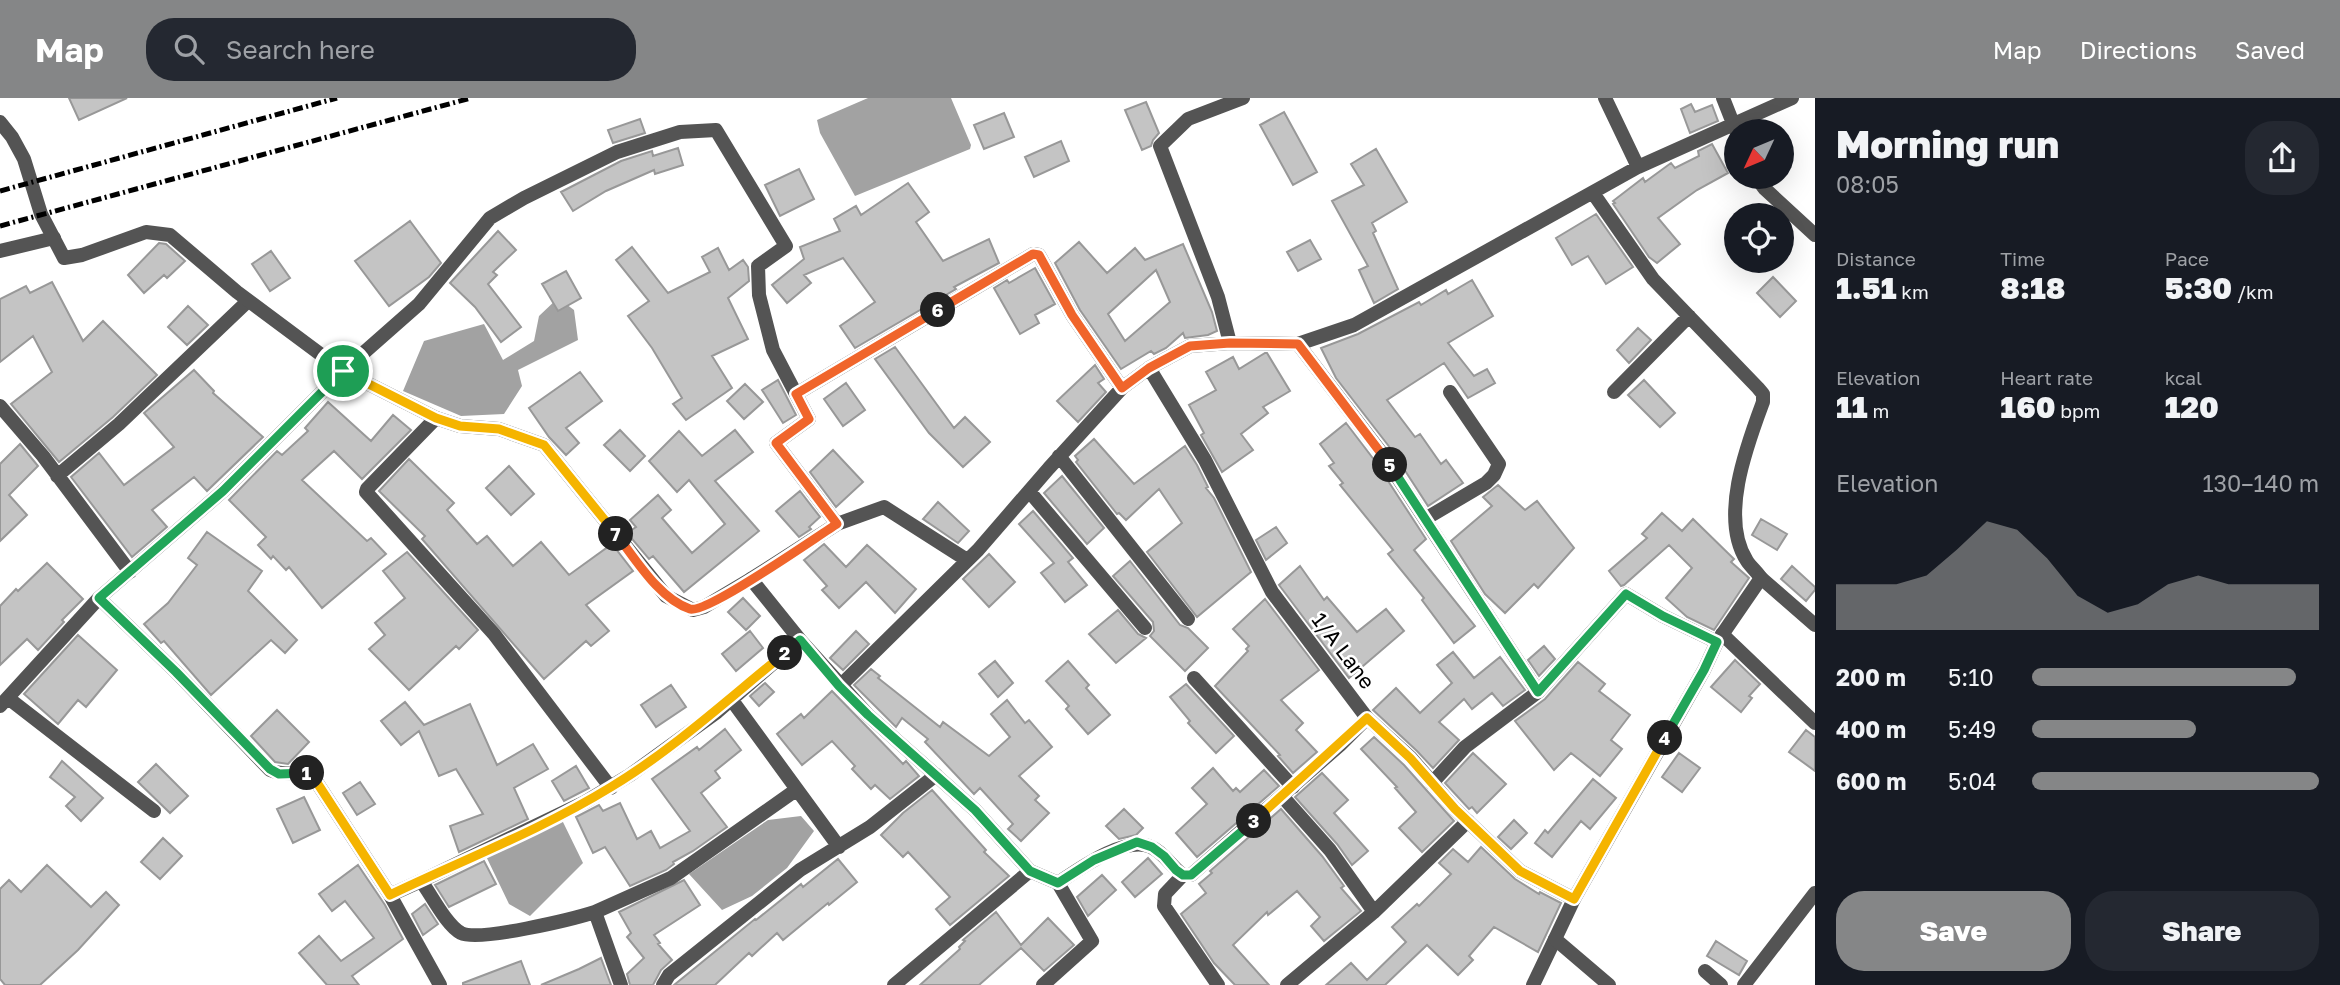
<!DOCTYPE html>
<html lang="en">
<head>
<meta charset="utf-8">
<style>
	body { margin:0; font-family:"Golos Text",sans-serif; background:#242831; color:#f1f3f6; height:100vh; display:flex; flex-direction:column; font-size:26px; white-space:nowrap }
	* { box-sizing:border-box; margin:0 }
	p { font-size:23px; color:#9ea1a6 }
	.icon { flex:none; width:38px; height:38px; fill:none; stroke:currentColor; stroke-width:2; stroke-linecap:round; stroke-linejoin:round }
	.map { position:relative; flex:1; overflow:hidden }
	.drawer { display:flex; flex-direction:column; background:#171b24; width:525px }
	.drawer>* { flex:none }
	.needle { width:46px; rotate:226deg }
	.buttons { position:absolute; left:1724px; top:21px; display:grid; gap:14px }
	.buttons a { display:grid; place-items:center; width:70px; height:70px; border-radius:50%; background:#171b24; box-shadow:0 7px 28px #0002; font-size:35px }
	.pin { position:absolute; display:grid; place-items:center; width:60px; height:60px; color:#fff; margin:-30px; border:4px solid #fff; border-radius:50%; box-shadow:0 2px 7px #0007 }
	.km { position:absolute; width:35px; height:35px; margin:-18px; border-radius:50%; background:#222; color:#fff; font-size:19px; line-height:35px; text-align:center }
	.round { display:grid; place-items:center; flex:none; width:74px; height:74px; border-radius:28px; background:#242831 }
	.head { display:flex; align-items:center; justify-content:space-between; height:119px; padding:0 21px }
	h1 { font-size:38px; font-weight:800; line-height:52px }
	.metrics { display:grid; grid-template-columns:repeat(3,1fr); gap:10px; height:119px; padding:7px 21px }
	.metrics div { display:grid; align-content:center }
	.metrics b { font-size:30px; font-weight:800 }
	.metrics small { font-size:19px; font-weight:400 }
	.metrics p { font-size:19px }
	.chart { height:196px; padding:14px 21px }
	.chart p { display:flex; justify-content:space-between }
	.chart svg { width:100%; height:126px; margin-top:7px; fill:#858687; opacity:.7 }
	.primary-button { display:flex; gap:14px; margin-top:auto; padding:14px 21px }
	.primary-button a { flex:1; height:80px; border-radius:28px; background:#858687; color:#fff; font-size:28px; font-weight:800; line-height:80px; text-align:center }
	.primary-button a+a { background:#242831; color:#f1f3f6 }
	ul { padding:0 21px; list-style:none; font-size:23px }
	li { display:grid; grid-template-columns:112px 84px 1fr; align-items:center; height:52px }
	li i { height:18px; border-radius:9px; background:#858687 }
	header { display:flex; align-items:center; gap:42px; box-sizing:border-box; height:98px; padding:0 35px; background:#858687; color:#fff }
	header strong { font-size:33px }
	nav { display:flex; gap:38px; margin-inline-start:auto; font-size:24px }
	.search { width:490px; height:63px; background:#242831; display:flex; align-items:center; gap:18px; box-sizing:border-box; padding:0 24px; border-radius:28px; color:#9ea1a6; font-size:26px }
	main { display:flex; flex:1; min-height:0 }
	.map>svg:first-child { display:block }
</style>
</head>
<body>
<header>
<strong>Map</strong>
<div class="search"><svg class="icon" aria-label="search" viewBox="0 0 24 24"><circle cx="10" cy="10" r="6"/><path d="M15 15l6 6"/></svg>Search here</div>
<nav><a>Map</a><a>Directions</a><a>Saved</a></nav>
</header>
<main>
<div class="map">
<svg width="1815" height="887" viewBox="0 0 1815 887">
	<rect width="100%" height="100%" fill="#fff"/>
	<path fill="#a2a2a2" d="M868,0H951L971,47L970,51L855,98L820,35L817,22Z
		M558,200L574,212L578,242L518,272L522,288L504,316L461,318L403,293L424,243L484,226L503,262L534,243L539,218Z
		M801,718L814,733L787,770L752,798L722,812L689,776L768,722Z
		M562,722L583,765L530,818L509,806L484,754Z"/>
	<path fill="#c4c4c4" stroke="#989898" stroke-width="2" fill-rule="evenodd" d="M69,0H127L79,22Z
		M1146,4L1159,35L1153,42L1151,48L1142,52L1125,12Z
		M1691,6L1695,14L1712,7L1718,23L1690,35L1681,11Z
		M1284,14L1317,74L1293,87L1260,27Z
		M1004,15L1014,39L984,51L974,27Z
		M640,21L645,35L613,45L608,32Z
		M1061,43L1069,63L1034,79L1025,59Z
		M1712,46L1728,75L1697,92L1658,120L1680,146L1657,165L1649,159L1613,106L1615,105L1613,103L1643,80L1645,84L1671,65L1675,70L1699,58L1698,53Z
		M678,50L683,67L655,76L654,72L606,93L573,113L561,94L621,63L652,53L653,58Z
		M1376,51L1407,104L1372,125L1376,133L1373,135L1398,191L1374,205L1359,172L1368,168L1332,103L1364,87L1351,66Z
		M799,71L814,101L780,118L765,87Z
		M908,85L929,114L916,124L943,163L989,141L999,165L954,189L956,191L855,250L840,228L875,204L843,160L804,177L811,185L787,205L772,187L804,161L800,149L840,133L834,121L856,108L861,117Z
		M1596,116L1633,169L1606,186L1588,158L1572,167L1556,140Z
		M410,123L441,165L429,179L389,208L355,163Z
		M498,133L516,152L493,174L497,177L488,186L521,229L501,244L475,209L450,185Z
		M1310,142L1321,161L1298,173L1287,154Z
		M1079,144L1107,175L1135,150L1145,162L1183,146L1212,214L1217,233L1208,237L1185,240L1183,235L1166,250L1154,256L1151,253L1121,271L1080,212L1055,165ZM1156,172L1170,204L1125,243L1108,216Z
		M159,145L166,146L185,163L167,180L164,177L144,195L128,177Z
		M632,149L668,195L710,174L702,159L718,150L729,172L743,162L748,169L749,183L728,200L748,241L712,258L732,290L686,322L673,306L682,300L652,250L628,218L649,203L616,162Z
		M271,153L290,180L270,193L252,166Z
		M1035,170L1055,206L1035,217L1039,225L1020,236L994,190L1007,182L1009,185Z
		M566,173L581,200L558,213L542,186Z
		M1773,179L1796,203L1780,219L1757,195Z
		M1472,182L1493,218L1448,245L1474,278L1487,271L1495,285L1468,300L1444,265L1387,302L1415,339L1420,336L1441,366L1446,362L1463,385L1428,408L1391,351L1336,280L1321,250L1358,236L1419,204L1421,207L1446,192L1448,196Z
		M52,184L83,243L103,223L157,277L113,319L59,364L11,306L52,274L33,238L0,264V201L26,188L30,195Z
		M188,208L208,227L187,247L168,229Z
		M1638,230L1651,242L1629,265L1617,252Z
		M895,249L954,330L965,319L990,344L963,369L929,335L875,261Z
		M1265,255H1267L1290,293L1263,309L1268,315L1241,336L1253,352L1222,374L1201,337L1204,335L1189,307L1216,292L1206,274L1233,259L1239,271Z
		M1095,267L1104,281L1098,285L1106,294L1078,324L1057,303Z
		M194,272L214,293L213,295L263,339L207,393L194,379L152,412L167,429L132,459L71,379L99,355L124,387L174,349L144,315Z
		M580,274L602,303L566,330L579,345L566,357L549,339L529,310Z
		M778,282L796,317L783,325L762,292Z
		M1644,282L1675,315L1660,329L1628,297Z
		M846,285L865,312L843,328L824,301Z
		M745,286L763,304L744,321L727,303Z
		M328,304L371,343L393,317L411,332L362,381L334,353L302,382L367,443L371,440L386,456L322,510L289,469L286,472L273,458L271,461L258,447L266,439L229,402L277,353L282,357L308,333L305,330Z
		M1346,325L1375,363L1426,441L1414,452L1475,528L1454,545L1422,502L1424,500L1388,456L1393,452L1340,387L1343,385L1329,368L1334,365L1320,346Z
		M620,332L645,358L630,373L604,347Z
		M735,332L753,354L715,383L759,433L684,494L653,458L649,461L627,435L636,429L630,422L658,397L671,412L662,420L692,455L725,426L689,382L677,394L649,363L679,333L702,358Z
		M1094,341L1134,386L1185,348L1197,367L1208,389L1206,390L1214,400L1251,474L1197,519L1147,454L1182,425L1159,391L1126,422L1119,415L1117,416L1076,364L1078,362L1075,358Z
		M20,346L38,368L9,397L27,417L0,443V366Z
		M833,352L863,384L836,409L810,374Z
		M409,361L454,405L447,412L477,446L487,438L513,468L541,444L569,477L612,446L633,473L586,507L609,533L591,548L586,543L544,581L422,441L425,438L379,393Z
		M509,368L534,396L511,417L486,390Z
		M1062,378L1104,430L1087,446L1044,395Z
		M1498,387L1525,412L1537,403L1574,450L1538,490L1534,486L1505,515L1485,496L1451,443L1492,408L1483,399Z
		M800,393L820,419L809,429L811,431L799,439L776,413Z
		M938,404L969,433L958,445L923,421Z
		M1033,413L1073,460L1068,464L1087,487L1065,504L1041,475L1054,465L1019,426Z
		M1662,415L1682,433L1693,421L1734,461L1731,464L1749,480L1714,532L1687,519L1666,500L1692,470L1669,447L1624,487L1621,488L1609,473L1647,440L1642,436Z
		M1761,421L1787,436L1777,452L1752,437Z
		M1276,429L1287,445L1266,462L1256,442Z
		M207,434L262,473L248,493L297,542L285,555L271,542L211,597L164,543L161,545L144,526L168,505L197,467L188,460Z
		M824,446L846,469L867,447L916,491L895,515L866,484L839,510L822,492L827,488L804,462Z
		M407,454L478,532L459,551L456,548L409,592L369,551L385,537L375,525L405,500L383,473Z
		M989,456L1015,484L989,509L963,481Z
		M1130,463L1180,527L1188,530L1208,550L1185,573L1150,538L1154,533L1153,524L1113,478Z
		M47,465L83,501L62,522L64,524L38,552L27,541L0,567V508L16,491L18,493Z
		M1300,468L1324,502L1327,499L1357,534L1386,511L1404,533L1349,580L1279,487Z
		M1792,468L1815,489V492L1806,503L1781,481Z
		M743,500L760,518L746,532L728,514Z
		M1265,501L1319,572L1281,602L1303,625L1296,632L1317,654L1293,675L1278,658L1280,657L1215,588L1248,553L1246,551L1249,548L1233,531Z
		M1118,512L1138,536L1146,540L1116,565L1089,536Z
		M750,533L763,550L736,573L722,556Z
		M856,533L869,546L843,572L830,560Z
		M78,537L117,572L86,609L78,602L58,626L24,596Z
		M1544,548L1555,561L1539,578L1528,562Z
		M1453,554L1474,580L1500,559L1525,592L1503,608L1492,595L1472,611L1464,601L1439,624L1459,642L1433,670L1417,653L1373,612L1396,590L1420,615L1452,585L1437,567Z
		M1735,562L1760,586L1749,598L1752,600L1741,614L1711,589Z
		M995,563L1013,585L998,599L979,576Z
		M1068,563L1089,587L1086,590L1110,617L1088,636L1066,611L1069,608L1046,583Z
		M1578,564L1605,586L1599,593L1630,617L1611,642L1622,651L1600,678L1571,655L1554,672L1515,623L1545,601Z
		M871,571L880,578L878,580L940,629L943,624L989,658L1010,639L991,616L1007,602L1025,625L1029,622L1052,649L1019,678L1039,698L1035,702L1049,715L1021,743L1008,731L1013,726L980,690L974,696L925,644L928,641L902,620L896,629L854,587Z
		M765,585L774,594L759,608L750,598Z
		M1186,586L1234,638L1216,655L1188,625L1190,623L1170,599Z
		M671,587L686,609L656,629L641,607Z
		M832,593L903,666L906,663L919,678L890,701L875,687L871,691L852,671L855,668L832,643L802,667L777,636L801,616L804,620Z
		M405,604L424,627L470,606L497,667L533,646L548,671L514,690L528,721L459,754L450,728L483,716L456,671L439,678L419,633L401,647L381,623Z
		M277,612L309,644L288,666L275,664L251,638Z
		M725,631L741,652L715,673L720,680L701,695L727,729L693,753L673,764L674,766L666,772L630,788L605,749L593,755L576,719L599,707L603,713L620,705L637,741L651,733L660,750L690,733L652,681L697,649L699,652Z
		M1806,632L1815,639V673L1789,654Z
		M1374,639L1404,667L1454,723L1422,754L1399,730L1416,714L1395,690L1397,689L1361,651Z
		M1473,655L1506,686L1477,715L1472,709L1469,711L1445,685Z
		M1679,655L1700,670L1682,694L1662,679Z
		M62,663L103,700L81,723L66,708L75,699L50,679Z
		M156,666L188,698L170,715L138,684Z
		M576,668L589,690L564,703L552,683Z
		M1213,670L1233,693L1236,690L1240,694L1264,672L1279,688L1197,759L1176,735L1207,706L1192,690Z
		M1322,675L1348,702L1334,715L1368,753L1352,767L1337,746L1295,699Z
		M1593,681L1616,700L1590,731L1581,723L1552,759L1535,745L1545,732L1548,735Z
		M360,684L375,706L357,717L343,695Z
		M932,692L986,752L984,754L1009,778L950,827L936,811L950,799L908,754L903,759L881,737L903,715Z
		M304,699L320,732L293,745L277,711Z
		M1124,711L1143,730L1136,737L1119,741L1106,728Z
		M1281,711L1322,758L1344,788L1341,790L1361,813L1324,843L1311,828L1320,819L1297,793L1268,817L1267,814L1233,847L1269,887H1235L1214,865L1181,816L1206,795L1199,786L1212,775L1210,773Z
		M1514,722L1527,735L1511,751L1498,739Z
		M163,740L182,758L160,781L141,764Z
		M1481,749L1515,781L1539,796L1540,794L1561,805L1538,854L1494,829L1469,858L1473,862L1458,877L1427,847L1385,887H1326L1351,865L1367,882L1406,844L1392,829L1417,806L1419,808L1451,776L1439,765L1453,751L1468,764Z
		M1148,760L1162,776L1135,799L1122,784Z
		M838,761L857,784L829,807L828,805L783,842L777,835L752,858L749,855L715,887H674L755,821L756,822L801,786L803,789Z
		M484,763L496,786L449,809L435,787Z
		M47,767L91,809L106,794L119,807L78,852L40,887H5L0,881V791L9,782L21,794Z
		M358,767L385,807L403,841L352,878L359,887H327L299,855L319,838L341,863L374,840L345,803L332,813L319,796Z
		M1102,777L1116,792L1088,818L1077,799Z
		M684,782L700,807L654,837L660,845L658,846L672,862L661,872L653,887H630L627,876L644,860L627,839L631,835L619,814Z
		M425,806L438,826L423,837L412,816Z
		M996,814L1021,847L1048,820L1074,847L1044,873L1021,850L979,887H920L960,851L959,849L965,843L963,842Z
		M1716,843L1747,863L1739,877L1707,858Z
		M601,860L611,887H541L579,871Z
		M521,863L530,887H463V885Z"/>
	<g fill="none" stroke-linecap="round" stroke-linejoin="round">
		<path stroke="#545454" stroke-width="14" d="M1605,0L1638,69
			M1723,0L1736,33
			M1756,79L1764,90L1815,137
			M1593,95L1653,181L1758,290L1763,296V304C1747,347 1719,420 1747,463C1751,469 1757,474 1761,480
			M0,153L54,140
			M1230,245L1218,199L1160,48L1188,21L1243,0
			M1298,246L1383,357L1538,594
			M1149,270L1205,362L1272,494L1367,620
			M1614,294L1689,218
			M796,296L1033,156L1039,157L1072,217L1122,290
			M0,308L43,358L130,474
			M436,320L367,391L366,394L494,536L611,690
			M1059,358L1188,521
			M57,378L119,326L248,203
			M1029,393L1145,530
			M1425,421L1486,385L1494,377L1499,366L1450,294
			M837,426L884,409L967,462
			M99,500L176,574L270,672C285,679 301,671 314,680L390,797L440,887
			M1722,536L1815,625
			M1194,580L1293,689
			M840,588L978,452L1049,370L1122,290L1149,270L1190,248L1230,245L1298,246L1354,227L1638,69L1792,0
			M8,600L154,713
			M731,601L839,749
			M0,608L99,500L223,393L343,273L419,206L490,120L524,100L617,54L680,34L716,32L786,148L758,168L759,197L773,252L809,321L776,345L837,426L751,481
			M1282,698L1330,752L1374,814
			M1183,777L1165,796L1164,808L1218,887
			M390,797L421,783
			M1574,801L1704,572L1717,544
			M595,814C573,821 479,844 461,835C446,827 431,796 421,783L585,704L630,677L717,614L800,542
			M1705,873L1721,887
			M621,887L595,814L671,780L796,692
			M663,887L669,877L800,772L870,729L936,677
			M894,887L1030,773
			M1043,887L1092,843L1058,785
			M1287,887L1374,814L1468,723
			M1533,887L1555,841
			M1744,887L1815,795"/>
		<path stroke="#545454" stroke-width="14" d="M0,24L12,39L24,61L41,116L64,160L82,157L146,134L170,137L237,194L343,273L436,320L460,328L499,331L544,347L666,498L693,512L704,509L751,481L800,542L868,617L975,712L1030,773L1058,785C1079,771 1126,737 1151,749C1165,755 1171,769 1183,777H1191L1340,647L1367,620L1411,660L1455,711L1520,773L1574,801L1555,841L1609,887
			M1432,685L1465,649L1538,594L1626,496L1663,518L1717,544L1761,480L1815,527"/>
		<path stroke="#000" stroke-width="5" stroke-dasharray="10 3.5 2 3.5" stroke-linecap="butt" d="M0,93L337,0
			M0,128L471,0"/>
	</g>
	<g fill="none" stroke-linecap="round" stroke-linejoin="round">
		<defs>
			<path id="split-1" d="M307,675L279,676L270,671L176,574L99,500L223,393L343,273"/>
			<path id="split-2" d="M307,675L314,680L390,797C463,762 541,732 611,689C674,651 728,601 785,555"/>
			<path id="split-3" d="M785,555L800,542L839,588L868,617L975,712L1030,773L1058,785L1094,762L1137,744L1152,749L1164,758L1176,772L1183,777H1191L1254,723"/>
			<path id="split-4" d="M1254,723L1367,620L1410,660L1455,711L1520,773L1574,801L1665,640"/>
			<path id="split-5" d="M1390,367L1538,594L1626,496L1663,518L1717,544L1704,572L1665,640"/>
			<path id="split-6" d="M938,212L1033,156L1039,157L1072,217L1122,290L1149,270L1190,248L1230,245L1298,246L1390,367"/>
			<path id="split-7" d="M616,436C635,460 659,501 690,511C707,516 816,439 837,426L776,345L809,321L796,296L938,212"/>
			<path id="split-8" d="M343,273L436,320L460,328L499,331L544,347L616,436"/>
		</defs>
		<use href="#split-1" stroke="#fff" stroke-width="14"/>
		<use href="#split-2" stroke="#fff" stroke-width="14"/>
		<use href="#split-3" stroke="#fff" stroke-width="14"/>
		<use href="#split-4" stroke="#fff" stroke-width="14"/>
		<use href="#split-5" stroke="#fff" stroke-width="14"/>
		<use href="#split-6" stroke="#fff" stroke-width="14"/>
		<use href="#split-7" stroke="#fff" stroke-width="14"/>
		<use href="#split-8" stroke="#fff" stroke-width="14"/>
		<use href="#split-1" stroke="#22a559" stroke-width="9"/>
		<use href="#split-2" stroke="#f5b400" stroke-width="9"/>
		<use href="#split-3" stroke="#22a559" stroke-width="9"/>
		<use href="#split-4" stroke="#f5b400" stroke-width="9"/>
		<use href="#split-5" stroke="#22a559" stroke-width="9"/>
		<use href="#split-6" stroke="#f0652b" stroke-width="9"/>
		<use href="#split-7" stroke="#f0652b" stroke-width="9"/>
		<use href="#split-8" stroke="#f5b400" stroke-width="9"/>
	</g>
	<g text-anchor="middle" stroke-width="5" stroke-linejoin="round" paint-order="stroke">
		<g font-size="21" fill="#000" stroke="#fff">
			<text transform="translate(1343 553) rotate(53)" y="7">1/A Lane</text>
		</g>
	</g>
</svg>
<div class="buttons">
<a><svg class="needle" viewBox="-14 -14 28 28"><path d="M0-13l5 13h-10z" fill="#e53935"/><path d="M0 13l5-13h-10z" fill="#9ea1a6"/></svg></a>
<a><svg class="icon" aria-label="locate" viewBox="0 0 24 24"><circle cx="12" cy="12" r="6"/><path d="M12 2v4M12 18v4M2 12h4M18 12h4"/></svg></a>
</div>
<div class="pin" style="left:343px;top:273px;background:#1e9e55"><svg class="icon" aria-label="arrive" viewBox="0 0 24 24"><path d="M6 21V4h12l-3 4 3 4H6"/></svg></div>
<b class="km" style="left:307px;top:675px">1</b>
<b class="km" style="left:785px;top:555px">2</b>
<b class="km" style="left:1254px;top:723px">3</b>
<b class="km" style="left:1665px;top:640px">4</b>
<b class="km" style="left:1390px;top:367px">5</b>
<b class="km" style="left:938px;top:212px">6</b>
<b class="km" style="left:616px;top:436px">7</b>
</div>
<section class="drawer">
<div class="head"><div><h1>Morning run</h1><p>08:05</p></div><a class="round"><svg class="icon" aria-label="share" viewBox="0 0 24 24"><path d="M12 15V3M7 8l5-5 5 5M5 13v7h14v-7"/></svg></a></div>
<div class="metrics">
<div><p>Distance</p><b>1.51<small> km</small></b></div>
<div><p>Time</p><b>8:18</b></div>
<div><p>Pace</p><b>5:30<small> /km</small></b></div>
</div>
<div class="metrics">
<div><p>Elevation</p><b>11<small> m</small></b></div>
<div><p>Heart rate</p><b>160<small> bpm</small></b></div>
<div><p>kcal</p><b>120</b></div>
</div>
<div class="chart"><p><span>Elevation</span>130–140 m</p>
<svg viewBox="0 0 160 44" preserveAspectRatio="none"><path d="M0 44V28L10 28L20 28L30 25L40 16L50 6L60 9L70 19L80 32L90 38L100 35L110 28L120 25L130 28L140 28L150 28L160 28V44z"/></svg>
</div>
<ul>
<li><b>200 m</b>5:10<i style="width:92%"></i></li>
<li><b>400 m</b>5:49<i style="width:57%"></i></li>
<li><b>600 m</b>5:04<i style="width:100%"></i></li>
</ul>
<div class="primary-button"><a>Save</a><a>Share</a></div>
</section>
</main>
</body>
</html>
